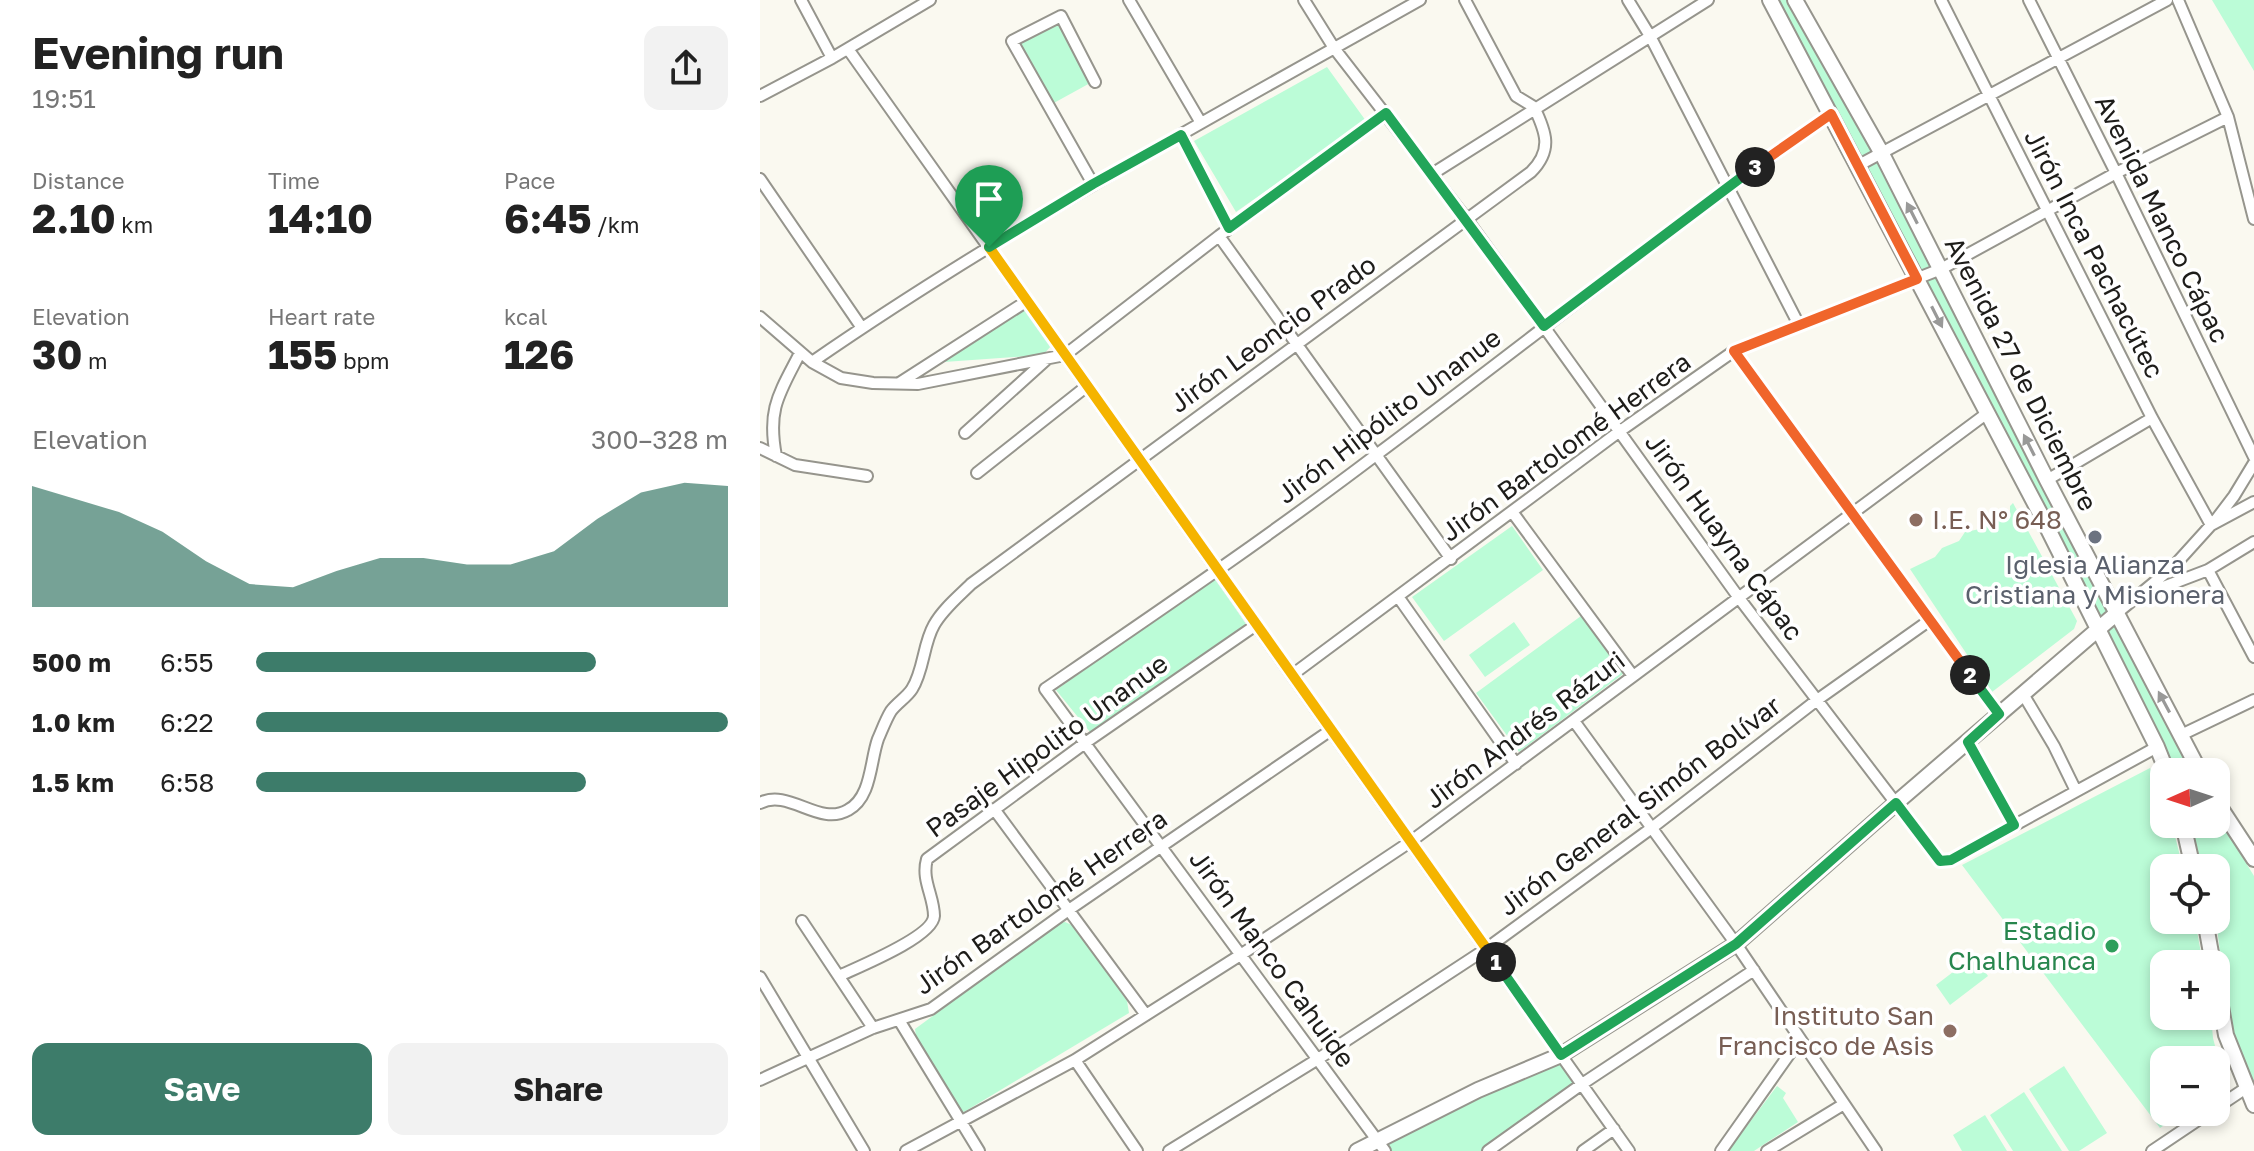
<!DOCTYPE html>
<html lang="en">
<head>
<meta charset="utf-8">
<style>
	body { margin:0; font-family:"Golos Text",sans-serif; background:#f2f2f2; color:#222; height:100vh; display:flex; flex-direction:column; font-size:30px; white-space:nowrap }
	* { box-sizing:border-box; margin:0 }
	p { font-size:26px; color:#767676 }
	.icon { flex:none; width:44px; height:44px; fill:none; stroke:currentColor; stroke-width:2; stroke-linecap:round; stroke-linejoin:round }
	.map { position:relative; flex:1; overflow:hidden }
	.sheet { display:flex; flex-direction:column; background:#fff; width:760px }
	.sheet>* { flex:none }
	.needle { width:52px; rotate:267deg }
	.tools { position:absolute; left:1390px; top:758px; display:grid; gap:16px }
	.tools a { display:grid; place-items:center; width:80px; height:80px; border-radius:16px; background:#fff; box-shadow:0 4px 12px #0003; font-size:40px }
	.pin { position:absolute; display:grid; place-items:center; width:68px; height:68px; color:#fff; margin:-82px -34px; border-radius:50% 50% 50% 0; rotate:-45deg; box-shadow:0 0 8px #0007 }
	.pin .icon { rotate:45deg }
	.km { position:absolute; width:40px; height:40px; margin:-20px; border-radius:50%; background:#222; color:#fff; font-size:22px; line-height:40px; text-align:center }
	.round { display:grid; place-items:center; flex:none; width:84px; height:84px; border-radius:16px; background:#f2f2f2 }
	.head { display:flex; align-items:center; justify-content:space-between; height:136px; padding:0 32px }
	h1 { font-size:44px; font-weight:700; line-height:60px }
	.stats { display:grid; grid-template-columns:repeat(3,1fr); gap:12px; height:136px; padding:8px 32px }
	.stats div { display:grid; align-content:center }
	.stats b { font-size:40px; font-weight:700 }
	.stats small { font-size:22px; font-weight:400 }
	.stats p { font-size:22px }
	.chart { height:224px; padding:16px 32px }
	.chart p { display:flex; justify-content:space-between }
	.chart svg { width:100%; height:144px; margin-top:8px; fill:#3d7c6a; opacity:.7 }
	.button { display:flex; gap:16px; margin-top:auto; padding:16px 32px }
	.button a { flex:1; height:92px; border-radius:16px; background:#3d7c6a; color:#fff; font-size:32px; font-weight:700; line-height:92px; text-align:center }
	.button a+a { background:#f2f2f2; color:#222 }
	ul { padding:0 32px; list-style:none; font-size:26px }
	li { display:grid; grid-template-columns:128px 96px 1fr; align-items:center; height:60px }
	li i { height:20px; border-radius:10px; background:#3d7c6a }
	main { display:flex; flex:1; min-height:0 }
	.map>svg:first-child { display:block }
</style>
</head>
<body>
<main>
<section class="sheet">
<div class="head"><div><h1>Evening run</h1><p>19:51</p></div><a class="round"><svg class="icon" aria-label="share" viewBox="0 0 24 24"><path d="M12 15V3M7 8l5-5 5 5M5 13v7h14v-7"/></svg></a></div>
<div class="stats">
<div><p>Distance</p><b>2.10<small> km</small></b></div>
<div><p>Time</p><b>14:10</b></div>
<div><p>Pace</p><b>6:45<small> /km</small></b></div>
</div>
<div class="stats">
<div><p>Elevation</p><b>30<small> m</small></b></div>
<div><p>Heart rate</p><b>155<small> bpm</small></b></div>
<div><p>kcal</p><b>126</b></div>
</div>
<div class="chart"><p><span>Elevation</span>300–328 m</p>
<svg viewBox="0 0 160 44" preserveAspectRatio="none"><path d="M0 44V7L10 11L20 15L30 21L40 30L50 37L60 38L70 33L80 29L90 29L100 31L110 31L120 27L130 17L140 9L150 6L160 7V44z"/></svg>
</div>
<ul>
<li><b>500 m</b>6:55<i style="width:72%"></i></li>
<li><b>1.0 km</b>6:22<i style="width:100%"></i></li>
<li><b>1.5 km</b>6:58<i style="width:70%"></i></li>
</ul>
<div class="button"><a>Save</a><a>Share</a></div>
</section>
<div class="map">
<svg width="1494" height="1151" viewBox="0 0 1494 1151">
	<rect width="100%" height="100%" fill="#faf9f0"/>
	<path fill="#bbfcd7" d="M1014,0H1032L1175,266L1159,273Z
		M1452,0H1494V71Z
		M300,22L332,82L292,104L259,43Z
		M567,67L606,121L476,212L434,141Z
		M1179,275L1352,612L1340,622L1163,282Z
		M264,309L291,346L283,355L184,362Z
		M1253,503L1317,621L1314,629L1232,692L1150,569L1175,557L1182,548L1199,541L1205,532L1220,529L1229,518L1245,520L1250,515V506Z
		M752,526L783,570L684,641L652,597Z
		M455,578L486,624L330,732L296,690Z
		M821,616L863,674L759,752L716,693Z
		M1357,619L1434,772H1412L1342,631Z
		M754,622L770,645L725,677L709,655Z
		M1390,768L1404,802V824H1412L1423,868H1404V920H1435L1443,964H1404V1016H1451L1453,1038L1465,1085L1456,1091V1060H1404V1112H1424L1400,1128L1202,865Z
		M1456,814L1494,876V1092L1469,1024L1456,920V868H1442L1431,824H1456Z
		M305,922L314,926L367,1001L369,1013L204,1112L200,1111L156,1036L155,1029L299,923Z
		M1214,956L1228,976L1190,1005L1176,985Z
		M798,1060L817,1085L725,1151H630L623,1141Z
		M1304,1066L1347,1133L1319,1151H1309L1269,1089Z
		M1017,1086L1026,1093L1023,1098L1038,1122L994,1151H968Z
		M1264,1092L1302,1151H1253L1230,1115Z
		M1225,1115L1247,1151H1202L1193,1135Z"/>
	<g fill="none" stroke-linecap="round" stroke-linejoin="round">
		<defs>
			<path id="minor" d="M41,0L72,58
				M369,0L441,123
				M544,0L574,48L708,221L979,598L1180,861L1191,860L1397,747
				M705,0L756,96L774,107
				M868,0L890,36L1039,325
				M1181,0L1392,418L1451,525
				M1269,0L1356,173L1494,457
				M1418,0L1468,117L1494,219
				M88,49L869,1151
				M0,96L72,58L170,0
				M421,135L469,228
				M1099,165L1407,0
				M672,174L948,0
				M0,179L102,328
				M333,184L252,41L301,16L335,82
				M459,236L691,559
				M0,317L52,362L81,378L113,383L158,384L305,355L459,236L626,113
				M974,351L1239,714
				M52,362C246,228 454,116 660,0
				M141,382L267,301
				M205,433L287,359
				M0,448L35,465L107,476
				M16,456C7,409 19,394 40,353
				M217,473L327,386
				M1287,480L1392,418
				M753,513L873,676
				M1455,521L1474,496L1494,463
				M1448,570L1494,657
				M1385,594L1448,570L1494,542
				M639,598L756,764
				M1357,613L1413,567L1451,525L1494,502
				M532,675L860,431L974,351L1181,269L1356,173L1468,117
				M1263,694L1294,746L1316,791
				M814,721L976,944L1116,1151
				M1421,735L1494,700
				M1208,742L1254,825
				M0,803C29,788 59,827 88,810C112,797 110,761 118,739C122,730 126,719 131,711C137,703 147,697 152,689C164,670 163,644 174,625C183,609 198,597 211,584L771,172C793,150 786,132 774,107
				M234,809L386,1015
				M42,921L113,1028
				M79,976C98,967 173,937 174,916C174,896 161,880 167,859L325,743L496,625
				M0,977L104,1151
				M139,1020L219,1151
				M315,1060L377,1151
				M0,1080L113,1028L171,1009L310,909L571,730
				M1456,1108L1486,1088
				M146,1151L315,1060L482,954L650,842L1226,414
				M409,1151L558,1059L726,949L893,827L1057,700L1170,620
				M625,1151L285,689C396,613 508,537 616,455C768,342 915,223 1071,114
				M728,1151L822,1084L994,970
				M823,1151L854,1129
				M961,1151L1040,1039
				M1007,1151L1084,1104
				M1392,1151L1450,1112"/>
			<path id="tertiary" d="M1010,0L1282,517L1397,747L1407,772
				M1035,0L1121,152L1287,480L1440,772
				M1456,801L1494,859
				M1423,824L1433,868
				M1445,920L1453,964
				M1456,978L1466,1035L1494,1105
				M597,1151L718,1090L801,1055L976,944L1136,803L1357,613"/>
		</defs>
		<use href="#minor" stroke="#96958d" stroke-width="14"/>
		<use href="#tertiary" stroke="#96958d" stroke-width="18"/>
		<use href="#minor" stroke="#fff" stroke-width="10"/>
		<use href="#tertiary" stroke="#fff" stroke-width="14"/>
	</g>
	<defs><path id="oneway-solid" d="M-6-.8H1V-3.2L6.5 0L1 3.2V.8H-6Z" transform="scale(2)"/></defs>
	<g fill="#999998">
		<use href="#oneway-solid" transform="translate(1152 213) rotate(-117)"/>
		<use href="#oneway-solid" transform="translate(1177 317) rotate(63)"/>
		<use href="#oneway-solid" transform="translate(1269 445) rotate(-117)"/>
		<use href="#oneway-solid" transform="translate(1404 702) rotate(-118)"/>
	</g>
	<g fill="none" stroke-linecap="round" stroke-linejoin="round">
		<defs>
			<path id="split-1" d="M229,247L736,962"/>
			<path id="split-2" d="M736,962L801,1055L976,944L1136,803L1180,861L1191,860L1254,825L1208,742L1239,714L1210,675"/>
			<path id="split-3" d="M995,167L1071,114L1157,279L974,351L1210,675"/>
			<path id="split-4" d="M229,247L333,184L421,135L469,228L626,113L784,326L995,167"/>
		</defs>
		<use href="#split-1" stroke="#fff" stroke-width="16"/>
		<use href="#split-2" stroke="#fff" stroke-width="16"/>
		<use href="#split-3" stroke="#fff" stroke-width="16"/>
		<use href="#split-4" stroke="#fff" stroke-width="16"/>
		<use href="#split-1" stroke="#f5b400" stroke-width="10"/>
		<use href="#split-2" stroke="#22a559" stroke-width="10"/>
		<use href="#split-3" stroke="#f0652b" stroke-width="10"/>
		<use href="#split-4" stroke="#22a559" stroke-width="10"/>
	</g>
	<g fill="#8d6e63" stroke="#fff" stroke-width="3">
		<circle cx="1156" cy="520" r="8"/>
		<circle cx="1190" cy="1031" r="8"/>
	</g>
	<circle fill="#6b7280" stroke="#fff" stroke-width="3" cx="1335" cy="537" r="8"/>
	<circle fill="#2e9e5b" stroke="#fff" stroke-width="3" cx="1352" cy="946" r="8"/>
	<g text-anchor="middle" stroke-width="7" stroke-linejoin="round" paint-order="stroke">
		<g font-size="26" fill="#1d1c19" stroke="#fff">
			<text transform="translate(1402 219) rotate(64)" y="9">Avenida Manco Cápac</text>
			<text transform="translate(1334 254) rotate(63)" y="9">Jirón Inca Pachacútec</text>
			<text transform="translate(513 334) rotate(-36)" y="9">Jirón Leoncio Prado</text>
			<text transform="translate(1261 374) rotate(63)" y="9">Avenida 27 de Diciembre</text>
			<text transform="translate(629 416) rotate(-37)" y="9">Jirón Hipólito Unanue</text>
			<text transform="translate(806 447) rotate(-36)" y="9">Jirón Bartolomé Herrera</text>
			<text transform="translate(964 537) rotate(54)" y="9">Jirón Huayna Cápac</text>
			<text transform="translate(765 730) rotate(-37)" y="9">Jirón Andrés Rázuri</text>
			<text transform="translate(287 746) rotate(-36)" y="9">Pasaje Hipolito Unanue</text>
			<text transform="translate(880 806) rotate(-37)" y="9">Jirón General Simón Bolívar</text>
			<text transform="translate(281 902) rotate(-35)" y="9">Jirón Bartolomé Herrera</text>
			<text transform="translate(512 959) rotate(54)" y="9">Jirón Manco Cahuide</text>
		</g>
		<g font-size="26" fill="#785e54" stroke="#fff" text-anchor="start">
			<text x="1172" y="529">I.E. N° 648</text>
			<text x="1174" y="1025" text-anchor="end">Instituto San<tspan x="1174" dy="30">Francisco de Asis</tspan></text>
		</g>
		<g font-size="26" fill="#5b616d" stroke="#fff">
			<text x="1335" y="574">Iglesia Alianza<tspan x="1335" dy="30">Cristiana y Misionera</tspan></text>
		</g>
		<g font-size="26" fill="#27864d" stroke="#fff" text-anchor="end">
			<text x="1336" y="940">Estadio<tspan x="1336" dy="30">Chalhuanca</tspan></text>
		</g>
	</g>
</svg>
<div class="tools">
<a><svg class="needle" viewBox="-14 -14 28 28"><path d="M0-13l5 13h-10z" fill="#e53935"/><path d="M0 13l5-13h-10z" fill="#767676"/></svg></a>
<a><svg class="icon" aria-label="locate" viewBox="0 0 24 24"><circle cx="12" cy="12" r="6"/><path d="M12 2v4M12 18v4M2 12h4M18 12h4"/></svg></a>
<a>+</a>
<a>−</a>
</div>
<div class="pin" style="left:229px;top:247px;background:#1e9e55"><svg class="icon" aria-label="arrive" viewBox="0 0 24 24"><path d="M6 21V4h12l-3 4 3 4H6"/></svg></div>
<b class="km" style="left:736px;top:962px">1</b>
<b class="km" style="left:1210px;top:675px">2</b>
<b class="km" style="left:995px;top:167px">3</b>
</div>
</main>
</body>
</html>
